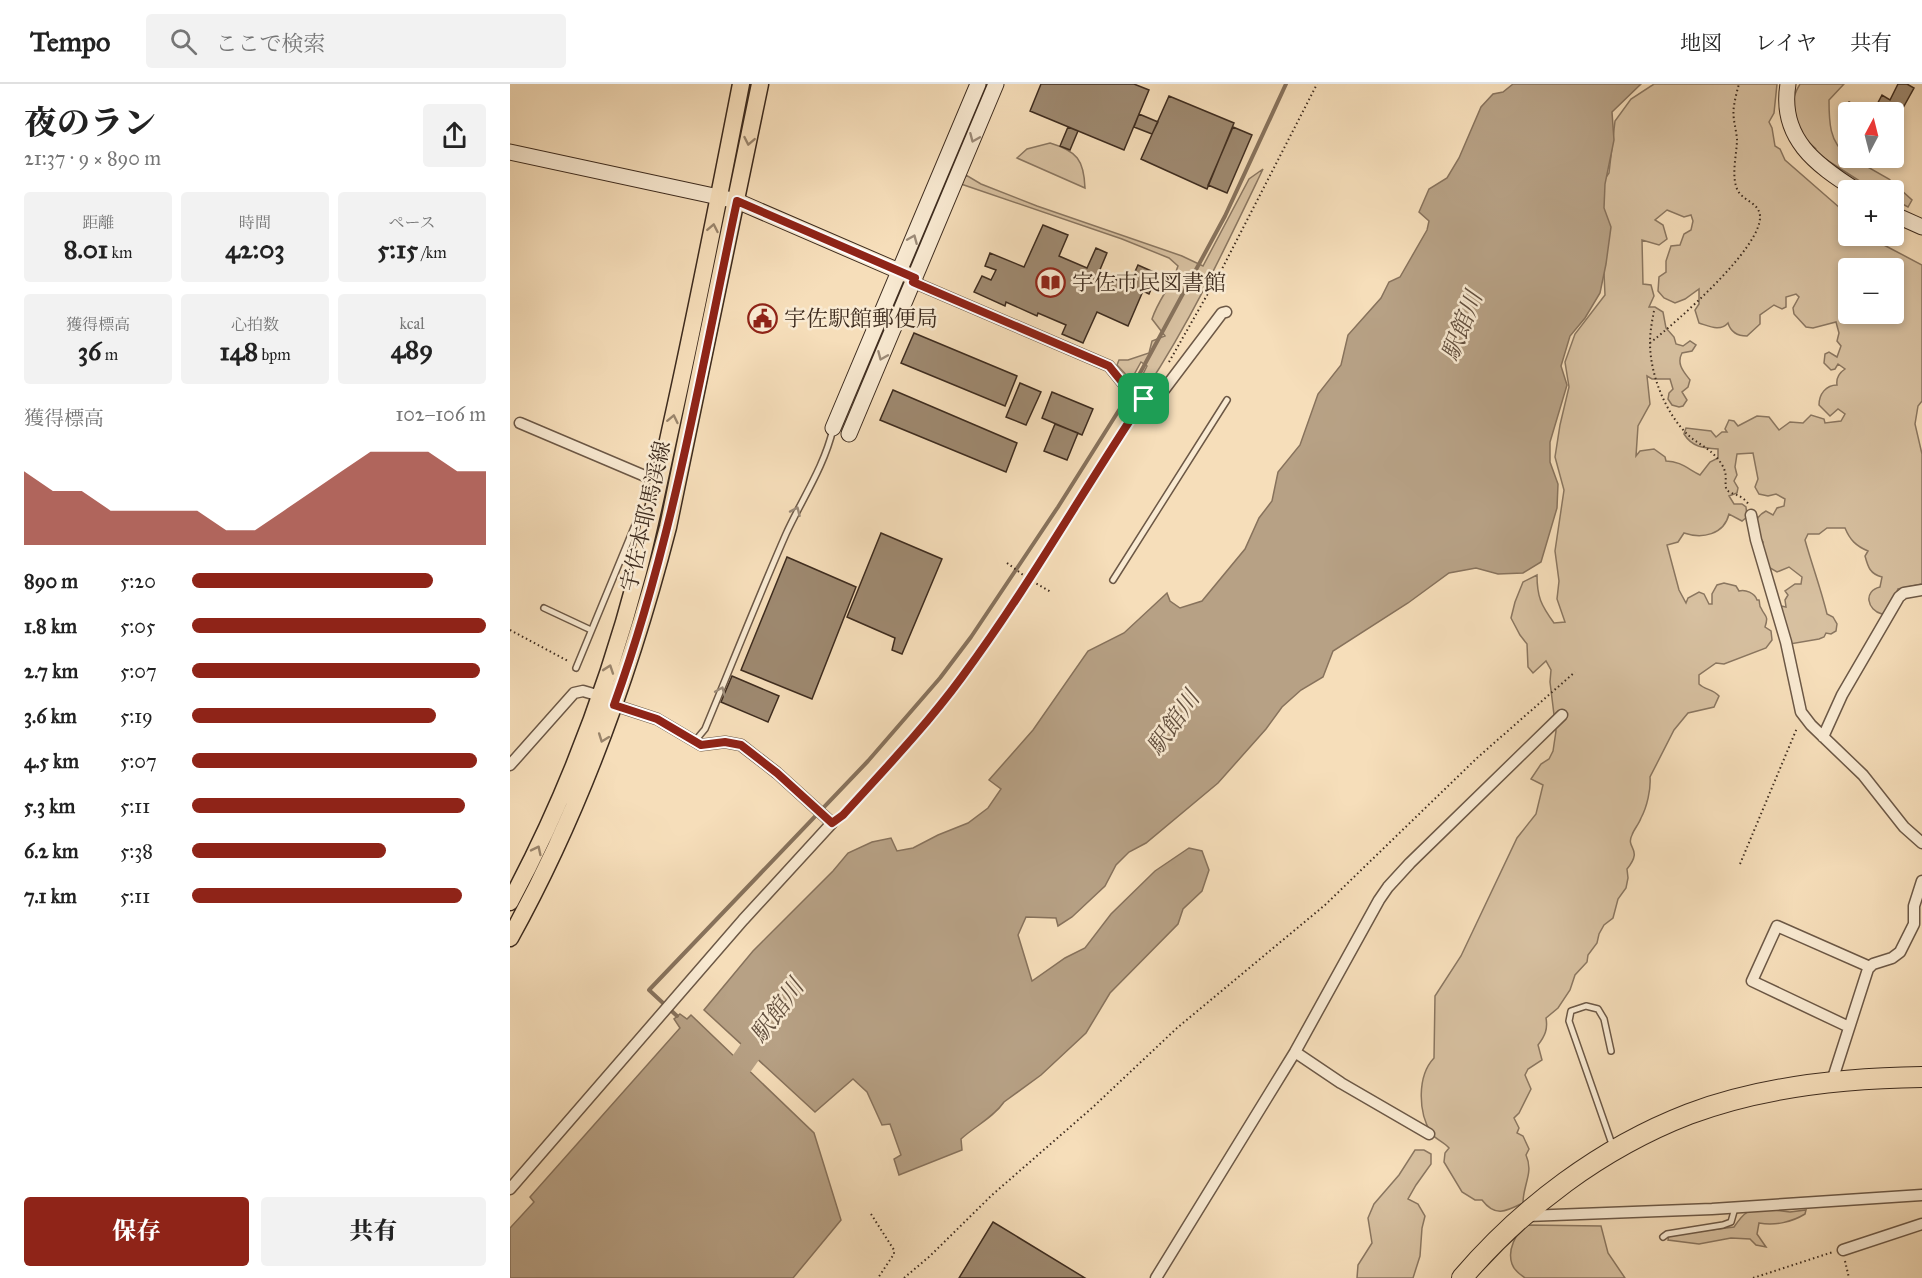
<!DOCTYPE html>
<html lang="ja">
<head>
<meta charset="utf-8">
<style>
	body { margin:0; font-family:"IM FELL Great Primer","Noto Serif JP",serif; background:#f2f2f2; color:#222; height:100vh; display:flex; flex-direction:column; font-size:22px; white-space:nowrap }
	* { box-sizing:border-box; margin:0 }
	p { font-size:20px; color:#767676 }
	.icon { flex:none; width:33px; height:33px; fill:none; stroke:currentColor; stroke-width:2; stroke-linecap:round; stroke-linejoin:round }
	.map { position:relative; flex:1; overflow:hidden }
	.sheet { display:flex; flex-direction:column; background:#fff; width:510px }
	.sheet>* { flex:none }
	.needle { width:39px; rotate:7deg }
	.fabs { position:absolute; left:1328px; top:18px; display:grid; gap:12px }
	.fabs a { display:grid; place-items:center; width:66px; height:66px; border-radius:6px; background:#fff; box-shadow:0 3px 9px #0003; font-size:30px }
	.pin { position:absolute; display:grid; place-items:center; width:51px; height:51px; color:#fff; margin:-26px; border-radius:12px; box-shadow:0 3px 9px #0006 }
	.round { display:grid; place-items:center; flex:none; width:63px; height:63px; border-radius:6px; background:#f2f2f2 }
	.head { display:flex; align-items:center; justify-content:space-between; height:102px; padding:0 24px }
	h1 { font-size:33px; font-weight:800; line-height:45px }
	.metrics { display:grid; grid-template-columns:repeat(3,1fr); gap:9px; height:102px; padding:6px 24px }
	.metrics div { display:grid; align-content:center; border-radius:6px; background:#f2f2f2; text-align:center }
	.metrics b { font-size:26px; font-weight:800 }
	.metrics small { font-size:16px; font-weight:400 }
	.metrics p { font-size:16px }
	.chart { height:168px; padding:12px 24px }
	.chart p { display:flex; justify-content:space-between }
	.chart svg { width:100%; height:108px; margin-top:6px; fill:#8f2418; opacity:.7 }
	.cta { display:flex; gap:12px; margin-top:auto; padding:12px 24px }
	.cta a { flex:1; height:69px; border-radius:6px; background:#8f2418; color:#fff; font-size:24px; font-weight:800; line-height:69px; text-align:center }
	.cta a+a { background:#f2f2f2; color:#222 }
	ul { padding:0 24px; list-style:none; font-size:20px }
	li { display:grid; grid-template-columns:96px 72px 1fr; align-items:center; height:45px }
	li i { height:15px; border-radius:8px; background:#8f2418 }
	header { display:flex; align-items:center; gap:36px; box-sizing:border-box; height:84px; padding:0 30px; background:#fff; border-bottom:2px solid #e0e0e0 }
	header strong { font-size:28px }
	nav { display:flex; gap:33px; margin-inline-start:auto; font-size:21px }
	.search { width:420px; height:54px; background:#f2f2f2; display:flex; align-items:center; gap:15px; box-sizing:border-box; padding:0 21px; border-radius:6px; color:#767676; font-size:22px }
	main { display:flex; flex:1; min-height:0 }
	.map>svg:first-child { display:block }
</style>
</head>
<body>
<header>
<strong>Tempo</strong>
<div class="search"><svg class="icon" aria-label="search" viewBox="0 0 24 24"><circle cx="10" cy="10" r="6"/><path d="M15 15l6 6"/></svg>ここで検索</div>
<nav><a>地図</a><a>レイヤ</a><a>共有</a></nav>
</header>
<main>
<section class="sheet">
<div class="head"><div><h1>夜のラン</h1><p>21:37 · 9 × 890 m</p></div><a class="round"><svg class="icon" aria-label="share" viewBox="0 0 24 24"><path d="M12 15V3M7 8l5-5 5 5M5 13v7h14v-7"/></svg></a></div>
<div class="metrics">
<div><p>距離</p><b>8.01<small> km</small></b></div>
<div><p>時間</p><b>42:03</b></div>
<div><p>ペース</p><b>5:15<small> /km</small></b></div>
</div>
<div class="metrics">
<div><p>獲得標高</p><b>36<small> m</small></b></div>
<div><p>心拍数</p><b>148<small> bpm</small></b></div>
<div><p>kcal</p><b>489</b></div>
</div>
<div class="chart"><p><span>獲得標高</span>102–106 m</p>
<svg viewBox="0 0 160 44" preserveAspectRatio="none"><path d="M0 44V14L10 22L20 22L30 30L40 30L50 30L60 30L70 38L80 38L90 30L100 22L110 14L120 6L130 6L140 6L150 14L160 14V44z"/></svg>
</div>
<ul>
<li><b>890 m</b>5:20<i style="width:82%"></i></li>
<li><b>1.8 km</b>5:05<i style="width:100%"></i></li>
<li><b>2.7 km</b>5:07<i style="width:98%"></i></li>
<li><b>3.6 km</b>5:19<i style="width:83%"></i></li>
<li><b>4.5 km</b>5:07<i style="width:97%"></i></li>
<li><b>5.3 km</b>5:11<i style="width:93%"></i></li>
<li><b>6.2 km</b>5:38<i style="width:66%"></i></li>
<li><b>7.1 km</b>5:11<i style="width:92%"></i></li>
</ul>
<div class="cta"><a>保存</a><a>共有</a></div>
</section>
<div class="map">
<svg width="1412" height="1194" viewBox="0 0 1412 1194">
	<rect width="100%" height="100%" fill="#f6deba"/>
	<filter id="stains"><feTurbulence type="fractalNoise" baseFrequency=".00333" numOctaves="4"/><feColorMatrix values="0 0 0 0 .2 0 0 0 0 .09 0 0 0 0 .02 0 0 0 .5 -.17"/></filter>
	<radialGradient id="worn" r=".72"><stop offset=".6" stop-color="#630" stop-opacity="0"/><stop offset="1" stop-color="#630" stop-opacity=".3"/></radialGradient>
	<path fill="#d7c0a0" stroke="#8a7660" stroke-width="1.5" fill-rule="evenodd" d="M1144,0H1267L1264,29L1259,38L1262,44L1265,62L1270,65L1275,76L1338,131V152H1362L1372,160L1412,181V317L1408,322L1405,340L1412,370V500L1388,505L1378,527L1372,530C1357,526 1353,507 1370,503L1372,493C1360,490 1358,483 1355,472L1358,467C1346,462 1340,456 1335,444H1317L1309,450H1298L1295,456C1302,481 1311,505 1317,530L1323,533L1327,540L1326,547L1321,550L1316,549L1314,553L1309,555L1280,560L1267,521L1276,523L1275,516L1278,511L1275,507L1285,500H1291L1292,493L1279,483L1267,488L1255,481L1251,467L1253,458C1245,446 1241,435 1256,427L1263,431L1267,424L1274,422L1275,415L1266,410L1258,412L1249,410L1245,403L1248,395L1243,369L1227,370L1225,383L1227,391L1224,397L1228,404L1227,409L1219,412L1224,420H1232L1236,423L1237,433L1232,437L1219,430C1214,451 1192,455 1174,449L1168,458L1157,461L1169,506L1176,519L1178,514L1189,508L1194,510L1199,520H1202V510L1207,501L1214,499L1226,502L1229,507C1235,505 1245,509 1247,516H1249C1250,519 1249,522 1251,524C1255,533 1259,531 1255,543L1261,547L1262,556L1256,564L1214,580L1206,579L1189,591V600C1195,606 1203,605 1209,612L1204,623L1178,629L1164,646L1140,693C1141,705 1137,723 1131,734C1129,740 1124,745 1122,751C1115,765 1134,764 1117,785L1118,794L1116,804L1108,815L1103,834L1094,841L1089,850L1087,859L1078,871L1077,878L1065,891L1060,906L1048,924L1036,934C1038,945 1035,952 1028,961L1032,976L1018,985L1015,991L1021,1005L1009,1029L1004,1034L1009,1044L1007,1049L1013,1052L1019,1065L1016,1071C1024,1089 1013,1100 1013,1119C995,1128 985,1133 972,1116H965L952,1108L934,1078L935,1069L939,1064C934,1058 925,1055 921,1049C908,1028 907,992 924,974L925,912L951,872L1007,754L1026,730L1033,701L1021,695L1031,680L1039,675L1043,667L1046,647L1040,598L1041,586L1036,577L1023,589L1018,583L1017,560L1010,551L1001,534L1005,518L1013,498L1027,491C1027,513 1031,521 1044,539L1055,538L1047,515L1049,497L1045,467L1054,406L1045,373L1050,341L1059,303L1055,278L1065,250L1095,211L1091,122L1092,99L1099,89L1105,37L1121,15ZM1157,126L1174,133L1181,131L1183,137L1181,146L1174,150L1170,161L1161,162L1156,177V188L1149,193L1148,207L1154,214L1165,219L1175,215L1189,205V220L1185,226L1189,239C1199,242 1210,248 1218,239C1221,249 1228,252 1237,252L1250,240V231L1264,221L1272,225L1276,223V213L1286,210L1289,213L1283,224L1284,230L1296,243L1303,244L1326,238L1329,249L1327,257L1331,262L1327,273L1319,268L1315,270L1314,279L1321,286L1325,285L1328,280L1335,285C1329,289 1326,294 1327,301C1316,301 1309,310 1309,321L1320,332L1328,325L1335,330L1331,337L1315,339L1314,335L1301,331L1293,339L1280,338L1269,346L1259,333L1247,332L1228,342L1224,337L1219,336L1215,345L1217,348H1212L1206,353L1201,347L1176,344L1174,350C1182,363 1193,364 1208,365V374L1200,378L1190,391C1178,385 1170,377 1156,377L1155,373L1144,365L1130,367L1126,372L1128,342L1140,320L1137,292L1142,295H1160L1163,305L1159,309L1158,315L1162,321L1169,323L1173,322L1177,316L1172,308L1178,303L1180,296C1174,288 1166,280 1172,269L1182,267L1186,261L1180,257L1173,262L1166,260L1164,253L1156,244L1153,228L1145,223H1139L1144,212L1141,201L1133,200L1132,156L1149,161L1157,155L1153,141L1145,136ZM1338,184H1383V230H1338Z
		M1290,0H1334L1319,16C1319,36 1319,60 1338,71V74H1342L1379,95L1402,116L1398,123L1383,115V106H1365L1362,105L1298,64H1305C1291,51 1278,44 1282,23C1283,14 1285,8 1290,0Z
		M540,59C567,67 574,76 575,104L507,74L517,65Z
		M753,85C717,160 682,235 636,305L628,300L637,282L631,278L621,296L607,281L609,276H618L639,269L642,257L655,252L642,235C648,216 662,201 668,182L659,174L612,155L451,100L456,91L471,100L527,122L672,172L693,182L739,95Z
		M905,1066H914L921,1070V1080L906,1101L898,1115L908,1120L915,1132L912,1144L910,1172L903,1194H847L848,1181L862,1159L858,1134L864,1120L889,1091Z
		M1257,1125L1280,1128L1296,1126L1295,1130C1282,1138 1265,1142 1249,1139L1247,1150L1256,1163L1246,1161L1240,1155L1221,1154L1189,1160L1158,1156L1159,1151L1224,1143C1235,1127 1237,1126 1257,1125Z
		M1017,1141L1091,1142L1098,1169L1115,1194H1015C1010,1190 1004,1187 1002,1180C997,1166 1006,1148 1017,1141Z"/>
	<path fill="#b7a185" stroke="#87725c" stroke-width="1.5" d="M1003,0H1131L1102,28L1104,56L1095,100L1094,124L1101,143L1096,180L1090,209L1075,234L1060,252L1051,282L1057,301L1040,358V378L1048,400L1047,424L1031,478L1013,489L988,490L966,484L939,489L898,519L823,567L813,593L791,606L772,623L756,645L708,699L636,759L619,768L606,781L595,802L562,833L548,842L546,834L516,833L508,851L522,897L555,874L575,864L601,830L645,787L679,764L692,767L699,786L692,807L673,825L668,840L600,909L576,949L531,991L494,1018C483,1034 465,1042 451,1055L452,1066L389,1091L384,1075L391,1071L380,1040L372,1041L357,1008L343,995L305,1028L194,926L243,867L323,787L338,769L362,758L381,754L387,767L403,764L428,751L458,739L478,724L491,705L479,696L523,646L578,567L614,549L657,509L660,517L670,524L692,517L735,465L749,434L762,417L768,388L790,361L808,310L831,281L838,251L871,214L879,198L890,193L917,146L919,137L909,128L919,105L937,94L949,74L971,23L983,10L993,8Z
		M170,930L177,935L181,931L304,1049L331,1136L283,1194H0V1144L24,1118L20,1113L170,944L164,935Z"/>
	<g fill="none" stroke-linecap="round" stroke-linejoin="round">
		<path stroke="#87725c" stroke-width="4" d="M167,932L139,906L358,677L430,594L461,553L548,423L616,315L715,132L776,0"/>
		<path stroke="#b7a185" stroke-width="24" d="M213,1006L259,941"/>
	</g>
	<path fill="#9e8970" stroke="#3e2c1f" stroke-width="1.5" d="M531,0H624L639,6L614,66L520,27Z
		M1388,0H1397L1404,4L1383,42V28H1363L1372,11L1380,16Z
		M659,12L724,39L697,105L631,75Z
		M1339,18L1358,28H1338V34L1332,31Z
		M629,30L648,38L642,50L624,43Z
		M558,43L568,47L560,66L550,62Z
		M723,43L742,51L717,109L698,101Z
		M533,141L558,151L549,172L577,184L586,164L597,169L589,188L619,201L628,181L648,190L639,210L633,207L618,242L587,228L573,259L552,250L556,241L528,229L527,232L496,218L495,222L464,208L472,192L481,196L486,186L475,182L480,169L514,183Z
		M404,249L507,292L495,322L391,279Z
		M510,299L531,308L516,341L496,333Z
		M383,306L507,359L496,388L370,336Z
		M542,308L583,325L572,351L532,334Z
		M545,340L568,349L557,376L534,367Z
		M371,449L432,475L392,570L382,566L385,554L337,533Z
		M277,473L346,503L302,615L231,586Z
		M222,592L269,612L258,638L211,618Z
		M483,1138L575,1194H449Z"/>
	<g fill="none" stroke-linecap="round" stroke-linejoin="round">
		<defs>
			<path id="lane" d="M603,496L717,316
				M34,524L81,546
				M66,584L125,441
				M185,657L195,645C222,580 248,514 276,450C292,415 314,383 323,345
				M1101,967L1094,935L1088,925L1076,922L1061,927L1059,937L1103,1063
				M1153,1153L1157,1150L1213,1141L1221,1138L1225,1124"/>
			<path id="street" d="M403,198L599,282L616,303L641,320L644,319L712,229L716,228
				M10,339L149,398
				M1241,431L1246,456L1276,558L1291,628L1301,641L1353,691L1394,743L1412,759
				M1313,653L1332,611L1389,513L1394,509L1412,506
				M0,681L64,609L73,607L90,612
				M1339,943L1242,897L1267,842L1360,883
				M785,968L831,999L919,1050
				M1322,997L1358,885L1363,880L1382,874L1390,868L1404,840V822L1412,797
				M0,1105L233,836L322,739L267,689L231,661L215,658L191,661L147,635L104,621
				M1017,1132L1202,1125L1412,1111
				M1333,1166L1412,1140
				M646,1194L785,968L869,816L878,803L900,779L1052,631"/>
			<path id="secondary" d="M1278,0C1269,54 1306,81 1346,106
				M0,68L227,117L405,194
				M1383,130L1412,143
				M323,344L468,0
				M339,350L486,0"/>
			<path id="primary" d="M0,818C56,714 98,602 128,488C141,439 151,388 162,338C187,226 209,113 231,0
				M0,854C72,724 121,586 158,443L250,0"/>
			<path id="highway" d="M952,1194C1013,1123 1091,1064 1179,1030C1253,1002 1334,994 1412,993"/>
		</defs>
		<use href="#lane" stroke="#6c5846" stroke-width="8"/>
		<use href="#street" stroke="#6c5846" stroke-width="13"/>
		<use href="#secondary" stroke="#3e2c1f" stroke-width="17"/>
		<use href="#primary" stroke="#3e2c1f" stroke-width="19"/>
		<use href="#highway" stroke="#3e2c1f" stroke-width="22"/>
		<path stroke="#3e2c1f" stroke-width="2" stroke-dasharray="1.5 3" stroke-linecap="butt" d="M1144,227C1142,237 1140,248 1140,259C1140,290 1155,328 1177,350C1186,359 1198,363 1206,373C1210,377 1214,383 1215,388C1217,394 1214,402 1217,406C1221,411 1231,409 1239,421
			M1140,259C1165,239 1252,164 1250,132C1249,118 1232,117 1227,105C1221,90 1227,70 1227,55C1226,44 1222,33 1224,22C1225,15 1227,7 1229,0
			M659,278L713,183L807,0
			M497,479L520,496L541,508
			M0,546L58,577
			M331,732L422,632L465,575L520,496L627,325
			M1230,780L1287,644
			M361,1130L384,1166V1170L368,1194
			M1335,1177L1339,1194
			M394,1194L420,1172L482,1111L583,1023L667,944L815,821L967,674L1065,588
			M1243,1194L1323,1168"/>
		<use href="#lane" stroke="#f9ead2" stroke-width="5"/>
		<use href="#street" stroke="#f9ead2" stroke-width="10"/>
		<use href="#secondary" stroke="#f9ead2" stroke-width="15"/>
		<use href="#primary" stroke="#f6deba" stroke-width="16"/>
		<use href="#highway" stroke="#f6deba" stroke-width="20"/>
	</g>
	<defs><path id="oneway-chevron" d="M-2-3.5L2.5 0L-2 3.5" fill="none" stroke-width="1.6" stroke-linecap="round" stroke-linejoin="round" transform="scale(1.5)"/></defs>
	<g stroke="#9c8b78">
		<use href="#oneway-chevron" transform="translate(464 54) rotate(113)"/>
		<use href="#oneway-chevron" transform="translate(403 155) rotate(-67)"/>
		<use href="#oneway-chevron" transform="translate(372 272) rotate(113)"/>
		<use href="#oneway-chevron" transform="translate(286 427) rotate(-66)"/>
		<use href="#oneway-chevron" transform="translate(211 607) rotate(-67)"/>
	</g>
	<g stroke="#9a856c">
		<use href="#oneway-chevron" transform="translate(239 57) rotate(101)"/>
		<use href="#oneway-chevron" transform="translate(203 144) rotate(-79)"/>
		<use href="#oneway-chevron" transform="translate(163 335) rotate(-78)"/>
		<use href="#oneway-chevron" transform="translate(99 585) rotate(-71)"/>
		<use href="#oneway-chevron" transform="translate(93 654) rotate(110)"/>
		<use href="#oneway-chevron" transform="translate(27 766) rotate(-64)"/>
	</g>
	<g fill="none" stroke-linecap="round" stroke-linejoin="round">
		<defs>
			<path id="route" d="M227,117L405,194L403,198L599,282L616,303L634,315C572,408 518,504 452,593C416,642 374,686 333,731L322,739L267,689L231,661L215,658L191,661L147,635L104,621C163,458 191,286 227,117Z"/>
		</defs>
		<use href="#route" stroke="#fff" stroke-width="12"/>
		<use href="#route" stroke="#8f2418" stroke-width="8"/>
	</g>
	<defs>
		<symbol id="library-ring" viewBox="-11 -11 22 22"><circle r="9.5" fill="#f9ead2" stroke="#8f2418" stroke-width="1.5"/><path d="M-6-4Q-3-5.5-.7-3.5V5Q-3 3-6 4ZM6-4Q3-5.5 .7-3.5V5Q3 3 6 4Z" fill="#8f2418"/></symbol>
		<symbol id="civic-ring" viewBox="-11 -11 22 22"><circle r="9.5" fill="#f9ead2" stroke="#8f2418" stroke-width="1.5"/><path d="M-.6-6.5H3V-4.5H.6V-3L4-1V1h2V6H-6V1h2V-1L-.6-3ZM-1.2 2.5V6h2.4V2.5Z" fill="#8f2418"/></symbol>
	</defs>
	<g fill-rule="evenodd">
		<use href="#library-ring" x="524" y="182" width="33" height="33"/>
		<use href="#civic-ring" x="236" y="218" width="33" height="33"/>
	</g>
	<g text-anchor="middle" stroke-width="5" stroke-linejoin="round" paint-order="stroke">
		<g font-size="22" fill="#3e2c1f" stroke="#f9ead2" text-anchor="start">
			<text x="562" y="206">宇佐市民図書館</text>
			<text x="274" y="242">宇佐駅館郵便局</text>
		</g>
		<g font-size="22" fill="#3e2c1f" stroke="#f9ead2">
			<text transform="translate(135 432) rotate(-77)" y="8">宇佐本耶馬渓線</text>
		</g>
		<g font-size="24" font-style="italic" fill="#624f3e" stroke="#f9ead2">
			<text transform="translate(952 242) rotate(-69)" y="8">駅館川</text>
			<text transform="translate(663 639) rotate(-55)" y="8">駅館川</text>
			<text transform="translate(267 927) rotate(-54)" y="8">駅館川</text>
		</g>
	</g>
	<rect width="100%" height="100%" filter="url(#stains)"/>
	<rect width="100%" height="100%" fill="url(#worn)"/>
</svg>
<div class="fabs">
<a><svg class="needle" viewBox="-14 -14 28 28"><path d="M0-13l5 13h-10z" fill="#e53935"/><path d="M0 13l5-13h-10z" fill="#767676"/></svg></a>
<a>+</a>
<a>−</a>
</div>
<div class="pin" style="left:634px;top:315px;background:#1e9e55"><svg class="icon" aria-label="arrive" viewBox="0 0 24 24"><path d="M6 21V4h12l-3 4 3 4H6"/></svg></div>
</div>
</main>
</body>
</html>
